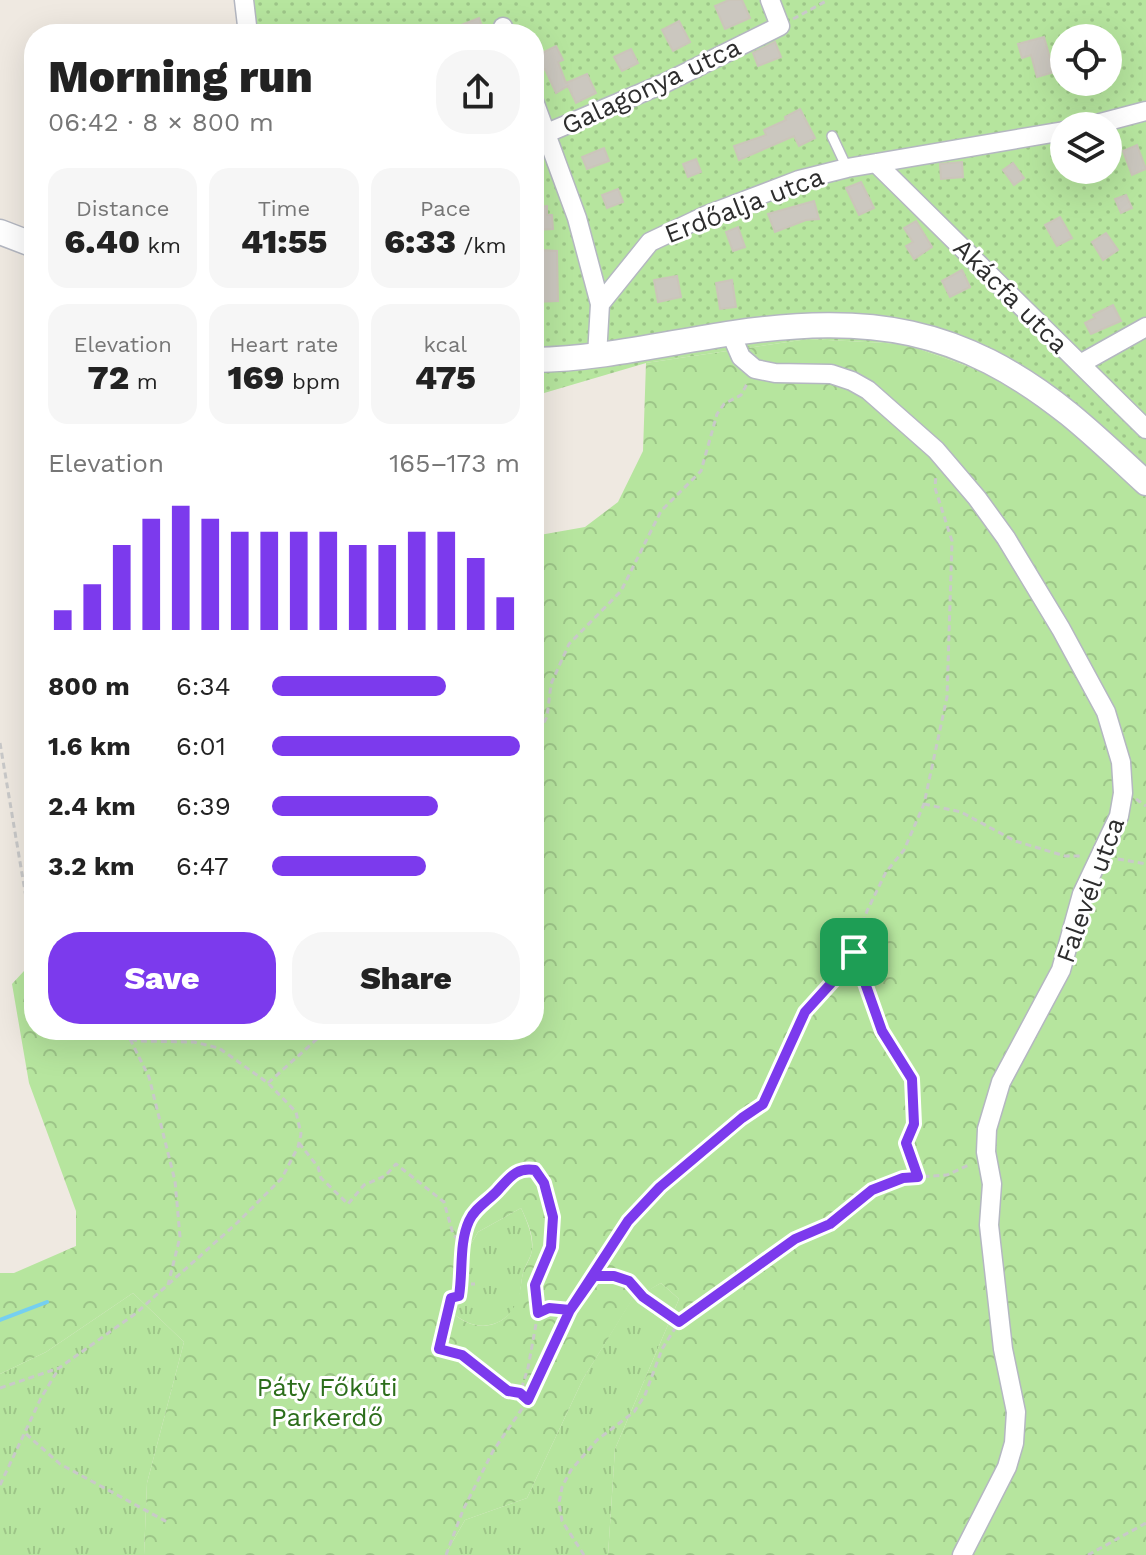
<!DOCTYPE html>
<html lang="en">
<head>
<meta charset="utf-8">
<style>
	body { margin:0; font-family:"Work Sans",sans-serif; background:#f6f6f6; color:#222; height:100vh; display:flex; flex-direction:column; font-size:30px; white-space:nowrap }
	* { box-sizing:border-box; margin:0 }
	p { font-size:26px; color:#767676 }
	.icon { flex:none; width:44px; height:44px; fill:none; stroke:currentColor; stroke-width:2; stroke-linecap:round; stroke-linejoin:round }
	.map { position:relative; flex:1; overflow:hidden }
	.side { position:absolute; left:24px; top:24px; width:520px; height:1016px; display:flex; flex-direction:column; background:#fff; border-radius:32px; box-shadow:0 8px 32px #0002 }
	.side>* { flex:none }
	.tools { position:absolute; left:1050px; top:24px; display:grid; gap:16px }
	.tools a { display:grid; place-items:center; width:72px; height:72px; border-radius:50%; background:#fff; box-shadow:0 8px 32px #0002; font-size:40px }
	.pin { position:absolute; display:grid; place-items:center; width:68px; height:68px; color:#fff; margin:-34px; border-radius:16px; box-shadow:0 4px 12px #0006 }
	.round { display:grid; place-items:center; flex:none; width:84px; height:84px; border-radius:32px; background:#f6f6f6 }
	.head { display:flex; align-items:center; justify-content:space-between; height:136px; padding:0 24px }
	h1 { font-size:44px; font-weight:800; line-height:60px }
	.figures { display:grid; grid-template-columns:repeat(3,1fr); gap:12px; height:136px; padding:8px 24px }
	.figures div { display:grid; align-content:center; border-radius:20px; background:#f6f6f6; text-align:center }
	.figures b { font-size:34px; font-weight:800 }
	.figures small { font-size:22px; font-weight:400 }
	.figures p { font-size:22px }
	.chart { height:224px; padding:16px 24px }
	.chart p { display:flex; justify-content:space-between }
	.chart svg { width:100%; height:144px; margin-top:8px; stroke:#7c3aed; stroke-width:6 }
	.cta { display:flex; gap:16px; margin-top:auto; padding:16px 24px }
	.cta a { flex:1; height:92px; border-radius:32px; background:#7c3aed; color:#fff; font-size:32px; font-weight:800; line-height:92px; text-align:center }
	.cta a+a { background:#f6f6f6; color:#222 }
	ul { padding:0 24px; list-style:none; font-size:26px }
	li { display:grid; grid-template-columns:128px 96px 1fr; align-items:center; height:60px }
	li i { height:20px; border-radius:10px; background:#7c3aed }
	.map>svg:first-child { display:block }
</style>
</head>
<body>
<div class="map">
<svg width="1146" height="1555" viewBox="0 0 1146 1555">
	<defs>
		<pattern id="grass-tufts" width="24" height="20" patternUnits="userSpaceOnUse" patternTransform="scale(2)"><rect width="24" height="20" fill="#b6e59e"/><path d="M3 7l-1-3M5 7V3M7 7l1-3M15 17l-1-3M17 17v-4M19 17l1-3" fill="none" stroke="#9dc588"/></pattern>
		<pattern id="forest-crowns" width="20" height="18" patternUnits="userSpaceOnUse" patternTransform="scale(2)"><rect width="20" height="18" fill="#b6e59e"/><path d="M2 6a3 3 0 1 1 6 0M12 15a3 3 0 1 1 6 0" fill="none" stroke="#9dc588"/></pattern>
		<pattern id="garden-dots" width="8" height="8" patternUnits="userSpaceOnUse" patternTransform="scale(2)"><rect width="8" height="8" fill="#b6e59e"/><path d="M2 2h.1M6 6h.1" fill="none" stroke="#9dc588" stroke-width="1.8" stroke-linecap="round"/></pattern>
	</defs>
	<rect width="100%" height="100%" fill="#efe9e1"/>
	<path fill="url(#grass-tufts)" d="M521,1208C527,1221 533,1235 532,1250C531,1258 525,1265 523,1273C521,1281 521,1290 519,1298C508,1328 477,1334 454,1314L453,1274L478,1232Z
		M661,1283L679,1299L615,1449L608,1555H445L465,1520L527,1498L583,1379L632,1299Z
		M133,1293L184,1342L147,1483L144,1555H0V1374L46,1352Z"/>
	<path fill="url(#forest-crowns)" fill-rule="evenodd" d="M808,339L905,344L978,370L1067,417L1146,493V1555H608L615,1449L679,1299L661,1283L632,1300L583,1379L527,1498L465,1520L445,1555H144L147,1483L184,1342L133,1293L46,1352L0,1374V1273H14L76,1246V1211L29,1083L12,984L24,971L34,979V1030H534V536L585,527L618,502L643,451L646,363ZM521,1208C527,1221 534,1235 532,1250C531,1258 525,1266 523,1273C521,1281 521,1290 518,1298C508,1328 476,1334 454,1314L453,1274L478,1232Z"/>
	<path fill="url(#garden-dots)" fill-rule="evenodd" d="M244,0H1146V493L1067,417L978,370L905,344L808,339L646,363L534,396V34H248ZM1064,38H1108V82H1064ZM1064,126H1108V170H1064Z"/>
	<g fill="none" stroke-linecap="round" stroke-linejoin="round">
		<path stroke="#75cff0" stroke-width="4" d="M0,1320L47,1302"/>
	</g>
	<path fill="#cbc7bf" stroke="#cbc5ba" stroke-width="2" d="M729,0H742L750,18L725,29L715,6Z
		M479,18L483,29L470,34H438Z
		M679,21L690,42L673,51L662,30Z
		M1044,37L1054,72L1037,77L1031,55L1022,58L1018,44Z
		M775,42L781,57L758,66L753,53Z
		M556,46L563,60L558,62L566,83L587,74L596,93L576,103L568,86L556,93L545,69L539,72L534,57Z
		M631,49L638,63L622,71L614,57Z
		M800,109L815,138L799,146L794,136L739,160L734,146L766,135L764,130L786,120L785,117Z
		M1137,145L1146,169L1132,175L1123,151Z
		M604,148L609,161L587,169L582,157Z
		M696,159L701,172L688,177L683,164Z
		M962,162L963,177L941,179L940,164Z
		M1013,163L1024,178L1014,185L1003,170Z
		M861,182L874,208L859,215L846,188Z
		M618,189L623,202L607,208L602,195Z
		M1126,195L1132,208L1121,213L1115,199Z
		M814,201L819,219L806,220L775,232L768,214Z
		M547,206V215H552L553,229L534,230L536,207Z
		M1060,217L1072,238L1057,246L1045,225Z
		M916,221L932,247L914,259L906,246L913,242L904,228Z
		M738,227L745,247L733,251L726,232Z
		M1106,233L1118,250L1103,260L1092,242Z
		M540,250L557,251L558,301L534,302V279H538Z
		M962,270L970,287L950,297L942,281Z
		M677,276L681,297L658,302L654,280Z
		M732,280L736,307L720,309L716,283Z
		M1113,305L1121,321L1091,334L1085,323L1095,318L1093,315Z"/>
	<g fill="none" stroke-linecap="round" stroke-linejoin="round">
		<defs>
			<path id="service" d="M832,136L847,168"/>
			<path id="minor" d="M244,0L248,34
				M503,27L506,34
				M534,101L577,218L600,304
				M1089,126L1146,111
				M547,133L665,83L780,26L770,0
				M876,163L1146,429
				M731,334L741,357L755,369L775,373L831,374L852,381L868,390L936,450L977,498L1006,538L1061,629L1106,712L1121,762L1123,793L1119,816L1082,894L1061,970L1001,1082L987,1129L986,1152L992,1184L989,1225L1003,1349L1016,1412L1014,1443L1007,1467L962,1555
				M597,356L600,304L650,242L707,215L799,180L847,168L1064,131
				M1080,364L1146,327"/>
			<path id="secondary" d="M0,232L34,245
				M534,360C601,359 666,343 733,333C869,314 959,326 1069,414C1096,436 1121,460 1146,483"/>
		</defs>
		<use href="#service" stroke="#b4b7c1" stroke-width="12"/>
		<use href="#minor" stroke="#b4b7c1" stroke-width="21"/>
		<use href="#secondary" stroke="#b4b7c1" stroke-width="27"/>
		<path stroke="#c9c9c9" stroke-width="3" stroke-dasharray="6 4" stroke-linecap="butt" d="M793,19L828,0
			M534,740L547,717L551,684L569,644L621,591L661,511L701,471L717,414L724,404L741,395L748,382
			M0,743L34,945
			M1136,799L1146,806
			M924,804L961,812L1015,841L1065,856H1082
			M1118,859L1146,864
			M854,952L882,1031L912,1079L914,1124L906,1143L918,1177
			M130,1039L149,1077L175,1181L180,1237L168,1285
			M268,1083L317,1039L323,1030
			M299,1143L318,1167L321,1178L348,1204L364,1185L385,1176L396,1164L444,1202L453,1234L464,1247
			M595,1276H614L629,1281L643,1297L679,1322
			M461,1284H475
			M538,1313L549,1308L569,1310
			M0,1388L59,1368L135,1314L237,1223L282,1178L298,1147L301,1134L296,1112L268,1083L219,1048L194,1042L137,1041L109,1030
			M520,1393L508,1391L462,1355L439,1349L451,1298L459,1296C463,1272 459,1243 469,1221C475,1207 490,1201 499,1189C510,1177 517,1167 535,1170L544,1183L553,1217L551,1247L535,1285L538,1313L528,1368L520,1393L528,1400
			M26,1434L60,1464L169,1523
			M0,1485L41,1398L59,1368
			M446,1555L463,1510L493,1451L528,1400L570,1310L628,1221L660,1187L742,1118L763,1104L805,1012L825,987L844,969L854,952L867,911L886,872L904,850L924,804L947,697L952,541L935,488L936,474
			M584,1555L562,1521L559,1503L562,1487L571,1470L597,1440L634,1412L645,1395L662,1349L679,1322L795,1239L830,1224L872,1190L903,1178L947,1175L971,1164
			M1088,1555L1146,1523"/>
		<use href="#service" stroke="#fff" stroke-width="9"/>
		<use href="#minor" stroke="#fff" stroke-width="18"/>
		<use href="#secondary" stroke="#fff" stroke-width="24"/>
	</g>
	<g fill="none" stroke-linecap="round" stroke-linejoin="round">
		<defs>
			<path id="route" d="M854,952L844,969L805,1012L763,1104L742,1118L660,1187L628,1221L570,1310L528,1400L520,1393L508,1391L462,1355L439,1349L451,1298L459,1296C463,1272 459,1243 469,1221C475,1207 490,1200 499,1189C510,1177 517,1167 535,1170L544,1183L553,1217L551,1247L535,1285L538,1313L549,1308L570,1310L594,1276H614L629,1281L643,1297L679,1322L795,1239L830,1224L872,1190L903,1178L918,1177L906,1143L914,1124L912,1079L882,1031L854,952"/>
		</defs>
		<use href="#route" stroke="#fff" stroke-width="16"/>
		<use href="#route" stroke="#7c3aed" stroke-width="10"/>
	</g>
	<g text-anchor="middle" stroke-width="6" stroke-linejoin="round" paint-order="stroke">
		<g font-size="26" fill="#2e2e2e" stroke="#fff">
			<text transform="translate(651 86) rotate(-25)" y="9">Galagonya utca</text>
			<text transform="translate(744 205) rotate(-21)" y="9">Erdőalja utca</text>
			<text transform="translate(1011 296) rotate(45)" y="9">Akácfa utca</text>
			<text transform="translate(1090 890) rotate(-70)" y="9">Falevél utca</text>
		</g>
		<g font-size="26" fill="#2c6e1b" stroke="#fff">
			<text x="327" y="1396">Páty Főkúti<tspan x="327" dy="30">Parkerdő</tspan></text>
		</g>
	</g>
</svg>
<div class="tools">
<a><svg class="icon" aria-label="locate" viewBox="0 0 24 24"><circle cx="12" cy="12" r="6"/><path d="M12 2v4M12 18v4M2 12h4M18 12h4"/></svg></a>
<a><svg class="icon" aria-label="layers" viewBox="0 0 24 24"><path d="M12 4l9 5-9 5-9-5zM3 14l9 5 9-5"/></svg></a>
</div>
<div class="pin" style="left:854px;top:952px;background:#1e9e55"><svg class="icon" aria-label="arrive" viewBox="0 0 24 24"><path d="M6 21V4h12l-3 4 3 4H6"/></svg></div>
<section class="side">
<div class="head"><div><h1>Morning run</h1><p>06:42 · 8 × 800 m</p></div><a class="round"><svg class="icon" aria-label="share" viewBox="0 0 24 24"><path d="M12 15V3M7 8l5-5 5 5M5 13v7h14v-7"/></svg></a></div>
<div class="figures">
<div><p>Distance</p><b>6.40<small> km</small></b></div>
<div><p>Time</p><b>41:55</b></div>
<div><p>Pace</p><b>6:33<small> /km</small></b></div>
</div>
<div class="figures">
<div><p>Elevation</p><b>72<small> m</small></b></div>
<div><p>Heart rate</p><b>169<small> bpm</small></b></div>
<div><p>kcal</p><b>475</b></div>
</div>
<div class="chart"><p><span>Elevation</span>165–173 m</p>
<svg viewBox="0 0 160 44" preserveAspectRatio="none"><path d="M5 44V38M15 44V30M25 44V18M35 44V10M45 44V6M55 44V10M65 44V14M75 44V14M85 44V14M95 44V14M105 44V18M115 44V18M125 44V14M135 44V14M145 44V22M155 44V34"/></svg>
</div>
<ul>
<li><b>800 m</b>6:34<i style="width:70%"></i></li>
<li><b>1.6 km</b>6:01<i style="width:100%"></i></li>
<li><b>2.4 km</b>6:39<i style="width:67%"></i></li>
<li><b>3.2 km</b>6:47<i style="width:62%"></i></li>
</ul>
<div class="cta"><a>Save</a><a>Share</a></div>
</section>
</div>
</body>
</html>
